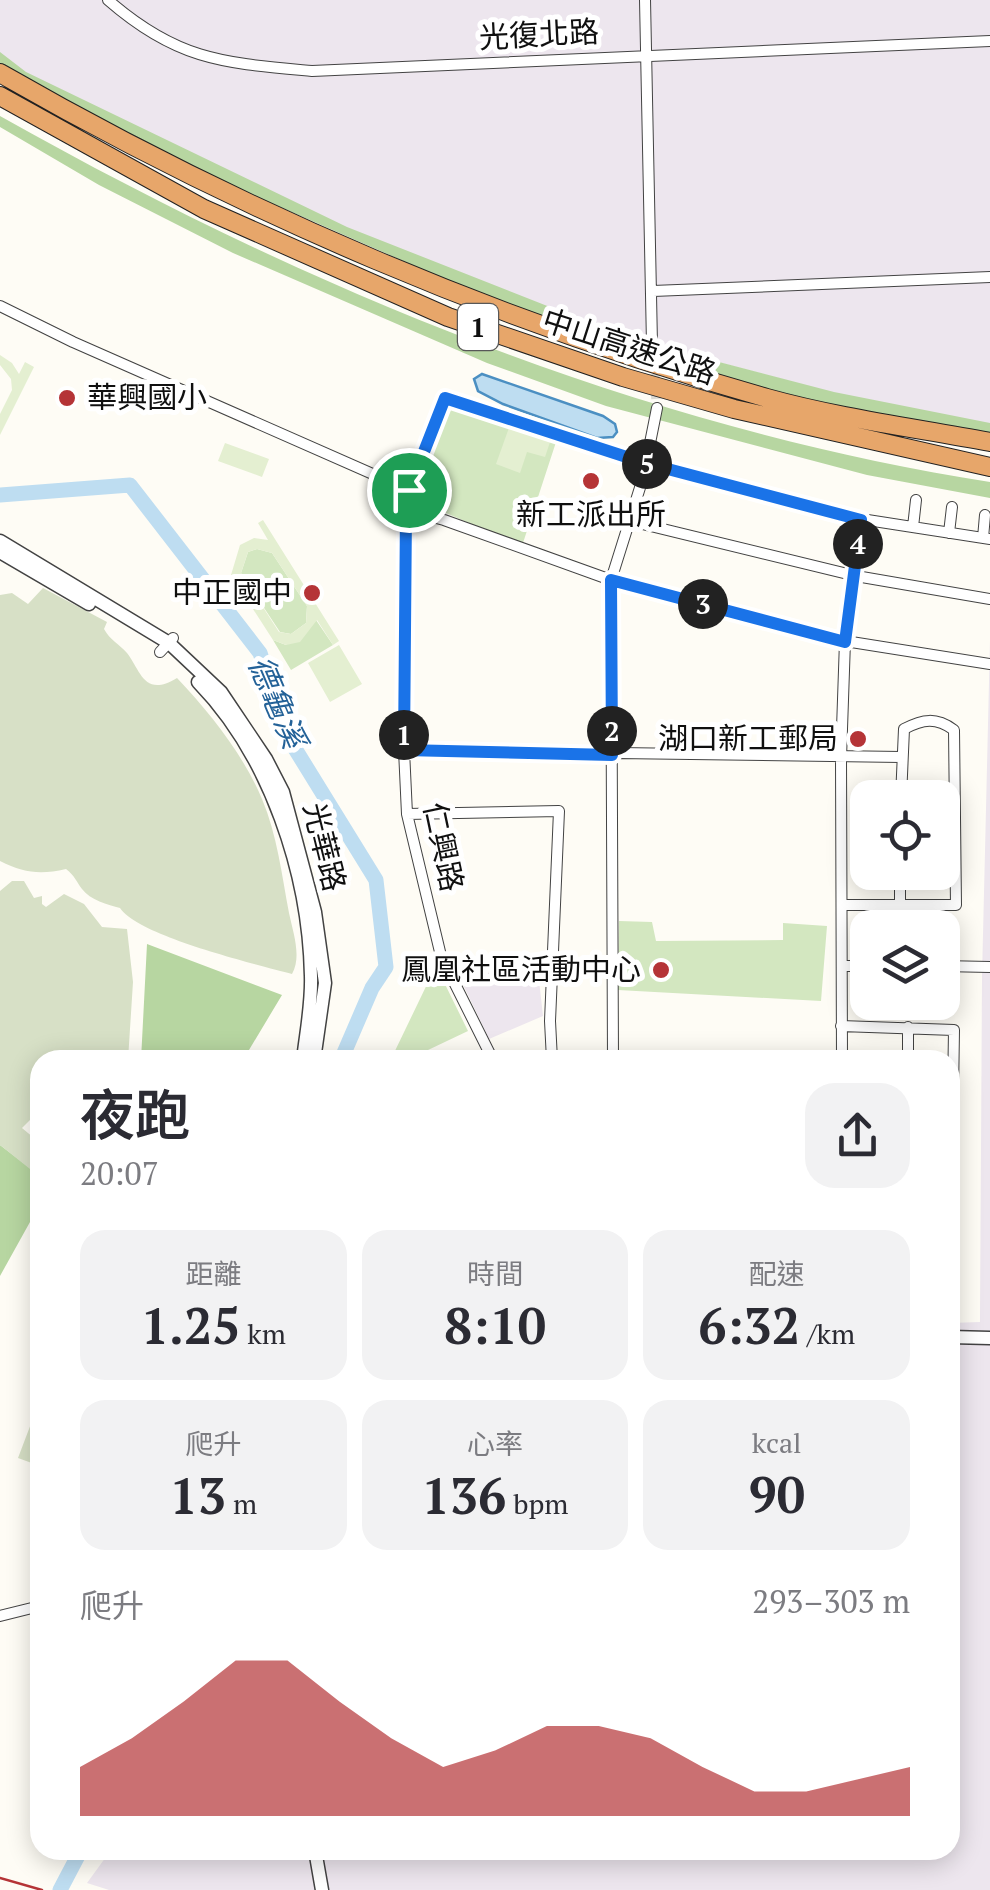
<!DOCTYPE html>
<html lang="zh-TW">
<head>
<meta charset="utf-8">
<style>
	body { margin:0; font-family:"PT Serif","Noto Sans TC",serif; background:#f2f2f3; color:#2b2b33; height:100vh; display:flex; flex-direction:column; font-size:38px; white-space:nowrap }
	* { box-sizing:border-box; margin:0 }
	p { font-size:32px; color:#7c7c81 }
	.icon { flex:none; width:55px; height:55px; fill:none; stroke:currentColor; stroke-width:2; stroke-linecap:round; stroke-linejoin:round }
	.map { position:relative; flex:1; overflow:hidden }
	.side { position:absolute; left:30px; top:1050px; width:930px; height:810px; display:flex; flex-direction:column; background:#fff; border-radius:30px; box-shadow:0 5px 25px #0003 }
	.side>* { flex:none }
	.fabs { position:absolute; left:850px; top:780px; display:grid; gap:20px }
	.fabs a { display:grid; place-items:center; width:110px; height:110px; border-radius:20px; background:#fff; box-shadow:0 5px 25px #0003; font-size:50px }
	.pin { position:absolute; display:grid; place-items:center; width:85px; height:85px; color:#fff; margin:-42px; border:5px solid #fff; border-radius:50%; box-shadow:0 2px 10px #0007 }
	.km { position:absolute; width:50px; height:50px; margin:-25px; border-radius:50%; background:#222; color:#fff; font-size:28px; line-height:50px; text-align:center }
	.round { display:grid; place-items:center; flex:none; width:105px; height:105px; border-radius:30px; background:#f2f2f3 }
	.head { display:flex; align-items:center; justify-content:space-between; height:170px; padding:0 50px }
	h1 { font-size:55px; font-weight:600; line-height:75px }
	.metrics { display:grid; grid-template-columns:repeat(3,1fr); gap:15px; height:170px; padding:10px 50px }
	.metrics div { display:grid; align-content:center; border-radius:25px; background:#f2f2f3; text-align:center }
	.metrics b { font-size:50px; font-weight:600 }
	.metrics small { font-size:28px; font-weight:400 }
	.metrics p { font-size:28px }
	.chart { height:280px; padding:20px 50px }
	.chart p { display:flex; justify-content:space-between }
	.chart svg { width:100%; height:180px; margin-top:10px; fill:#b53437; opacity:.7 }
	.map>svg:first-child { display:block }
</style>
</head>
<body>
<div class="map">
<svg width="990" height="1890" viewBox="0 0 990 1890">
	<rect width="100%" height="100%" fill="#fefcf5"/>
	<path fill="#ede6ee" d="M0,0H990V434L631,339L324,221L23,73L0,55Z
		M990,640V1890H109L87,1883L111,1850H950V1323L980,1322L982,977Z
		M538,971L543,1016L489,1039L458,974Z"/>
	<path fill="#d3e7c0" d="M447,403L558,436L522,546L416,500Z
		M257,549L272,553L307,606L306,623L291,634L280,632L241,573L248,552Z
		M316,620L333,645L291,670L273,640L286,645Z
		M619,921L652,922L656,941L783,940V923L827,926L821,1001L618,990Z
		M432,974L441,976L468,1031L407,1060H395L393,1055Z"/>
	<path fill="#b7d6a1" d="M0,52L26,72L347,227L631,339L834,392L990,423V436L770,394L474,292L214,178L24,82L0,63Z
		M0,116C309,290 638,426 990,482V498L867,475L606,406L487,363L233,253L99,185L0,127Z
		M147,944L282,995L243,1060H141Z
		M0,1145L30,1168L40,1148V1204L0,1276Z"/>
	<path fill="#d7e0c6" d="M43,588L107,622L104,629C110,640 119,644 127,653C141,671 144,698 177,678C210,713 243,754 262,799C277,834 282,876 289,913C293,932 302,957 292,974C255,964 138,936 120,908C108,905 90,900 82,889C76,881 75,876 66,869C40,875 24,873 0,861V595L12,593L28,604Z
		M12,881H24L34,898L42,896V904L46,907L64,894L84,904L102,927L127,929L133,982L128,1060H40V1122L30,1120L22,1128L40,1143L30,1169L0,1145V891Z
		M40,1400V1466L18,1458Z"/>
	<path fill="#e4efd1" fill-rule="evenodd" d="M0,355L12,363L19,374L25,362L34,367L0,435V414L12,390L11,379L0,365Z
		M510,425L551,439L545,457L527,452L520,473L496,464Z
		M225,443L269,459L262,477L218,461Z
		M263,520L339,641L333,645L317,620L300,642L286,645L273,640L231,575L240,545L254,538L268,540L258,523ZM257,549L272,553L307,606L306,623L291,634L279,632L241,573L248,552Z
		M339,645L362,684L330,702L308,663Z"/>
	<path fill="#beddf1" stroke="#4b8fc2" stroke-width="2.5" d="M482,374L603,416L615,424L617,432L613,437L597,438L503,404L478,391L474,379Z"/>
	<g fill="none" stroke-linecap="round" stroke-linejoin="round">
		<path stroke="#beddf1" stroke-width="15" d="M0,495L130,485L260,653L289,739L376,880L386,967L372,988L341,1060
			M60,1890L81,1850"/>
		<path stroke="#dad9d3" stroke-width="10" stroke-dasharray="10 5" stroke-linecap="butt" d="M652,344L657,408"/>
		<defs>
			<path id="minor" d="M108,0C178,61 224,63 312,71L990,41
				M645,0L652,344
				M653,291L990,277
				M0,306L73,342L409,490
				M406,510L444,520L611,580L845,641L990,664
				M630,521L856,576L990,599
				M913,527L916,500
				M949,533L952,507
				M983,538L985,515
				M160,652L173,638
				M404,750L901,757
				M407,814L559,811L550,1021L552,1060
				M900,903V872
				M843,905H956L954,730C936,717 923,719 904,729L901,798
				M842,966H868
				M942,966L990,967
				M841,1026L954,1030L950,1285
				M493,1060L441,956L407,814L404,750L406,510L409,490L445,398L645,463L861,519L990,539
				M613,1060L611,580L643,478L657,408
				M842,1060L841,758L845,641L861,519
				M908,1060V1027
				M0,1616L40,1606"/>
			<path id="tertiary" d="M0,541L169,643L221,692L266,759L283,792L315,912L325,983L314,1060
				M0,552L89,604
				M198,682C270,756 309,873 311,976C312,1004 306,1033 303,1060
				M950,1337L990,1338
				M315,1850L322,1890"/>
			<path id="motorway" d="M0,73C240,211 501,323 767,398C839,418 916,428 990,442
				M0,96L204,209L448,317L623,377L734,409L990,467"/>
		</defs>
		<use href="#minor" stroke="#434343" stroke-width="12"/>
		<use href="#tertiary" stroke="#434343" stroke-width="15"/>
		<use href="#motorway" stroke="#212121" stroke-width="20"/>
		<use href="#minor" stroke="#fff" stroke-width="10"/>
		<use href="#tertiary" stroke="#fff" stroke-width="12"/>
		<use href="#motorway" stroke="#e7a66a" stroke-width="18"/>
		<path stroke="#b53437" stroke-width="2.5" d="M0,1878L42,1890"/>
	</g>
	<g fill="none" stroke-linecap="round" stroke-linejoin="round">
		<defs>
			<path id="route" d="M445,398L645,463L861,520L845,642L611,580L612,755L404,750L406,510L409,490Z"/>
		</defs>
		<use href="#route" stroke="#fff" stroke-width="20"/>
		<use href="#route" stroke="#1a73e8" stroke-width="12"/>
	</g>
	<g fill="#b53437" stroke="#fff" stroke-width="4">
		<circle cx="67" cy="398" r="10"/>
		<circle cx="591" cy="481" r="10"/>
		<circle cx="312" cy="593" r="10"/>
		<circle cx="858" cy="739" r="10"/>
		<circle cx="661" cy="970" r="10"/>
	</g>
	<g text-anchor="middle" stroke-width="10" stroke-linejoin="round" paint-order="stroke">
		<rect fill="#fff" stroke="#585858" stroke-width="2.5" x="458" y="304" width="40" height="46" rx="8"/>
		<g font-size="28" font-weight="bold" fill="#101010">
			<text x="478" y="337">1</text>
		</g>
		<g font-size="30" fill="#101010" stroke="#fff">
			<text transform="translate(539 35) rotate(-3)" y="10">光復北路</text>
			<text transform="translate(629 347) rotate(18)" y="10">中山高速公路</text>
			<text transform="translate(324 847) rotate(76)" y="10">光華路</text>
			<text transform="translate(443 847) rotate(78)" y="10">仁興路</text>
		</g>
		<g font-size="30" fill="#101010" stroke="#fff" text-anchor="end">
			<text x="87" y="408" text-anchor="start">華興國小</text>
			<text x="591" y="525" text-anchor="middle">新工派出所</text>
			<text x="292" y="603">中正國中</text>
			<text x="838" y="749">湖口新工郵局</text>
			<text x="641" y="980">鳳凰社區活動中心</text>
		</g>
		<g font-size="32" font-style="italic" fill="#246298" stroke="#fff">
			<text transform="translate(277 702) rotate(67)" y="11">德龜溪</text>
		</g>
	</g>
</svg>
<div class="fabs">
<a><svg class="icon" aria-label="locate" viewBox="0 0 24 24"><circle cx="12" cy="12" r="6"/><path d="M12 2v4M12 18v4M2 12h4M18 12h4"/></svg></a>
<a><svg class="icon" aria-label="layers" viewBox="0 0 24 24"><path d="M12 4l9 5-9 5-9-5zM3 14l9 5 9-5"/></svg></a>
</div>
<div class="pin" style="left:409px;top:490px;background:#1e9e55"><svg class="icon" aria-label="arrive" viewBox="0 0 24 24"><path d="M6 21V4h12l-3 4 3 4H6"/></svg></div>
<b class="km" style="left:404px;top:735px">1</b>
<b class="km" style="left:612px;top:731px">2</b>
<b class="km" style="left:703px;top:604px">3</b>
<b class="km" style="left:858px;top:544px">4</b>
<b class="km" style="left:647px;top:464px">5</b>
<section class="side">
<div class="head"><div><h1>夜跑</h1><p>20:07</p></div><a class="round"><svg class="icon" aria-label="share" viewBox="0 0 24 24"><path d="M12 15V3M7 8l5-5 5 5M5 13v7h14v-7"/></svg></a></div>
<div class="metrics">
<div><p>距離</p><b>1.25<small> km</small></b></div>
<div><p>時間</p><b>8:10</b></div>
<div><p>配速</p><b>6:32<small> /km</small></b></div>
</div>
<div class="metrics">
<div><p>爬升</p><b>13<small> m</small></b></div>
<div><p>心率</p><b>136<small> bpm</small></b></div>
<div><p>kcal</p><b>90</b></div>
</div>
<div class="chart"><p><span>爬升</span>293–303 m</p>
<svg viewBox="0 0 160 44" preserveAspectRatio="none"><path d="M0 44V32L10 25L20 16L30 6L40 6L50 16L60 25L70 32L80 28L90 22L100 22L110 25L120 32L130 38L140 38L150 35L160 32V44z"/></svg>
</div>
</section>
</div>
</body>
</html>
